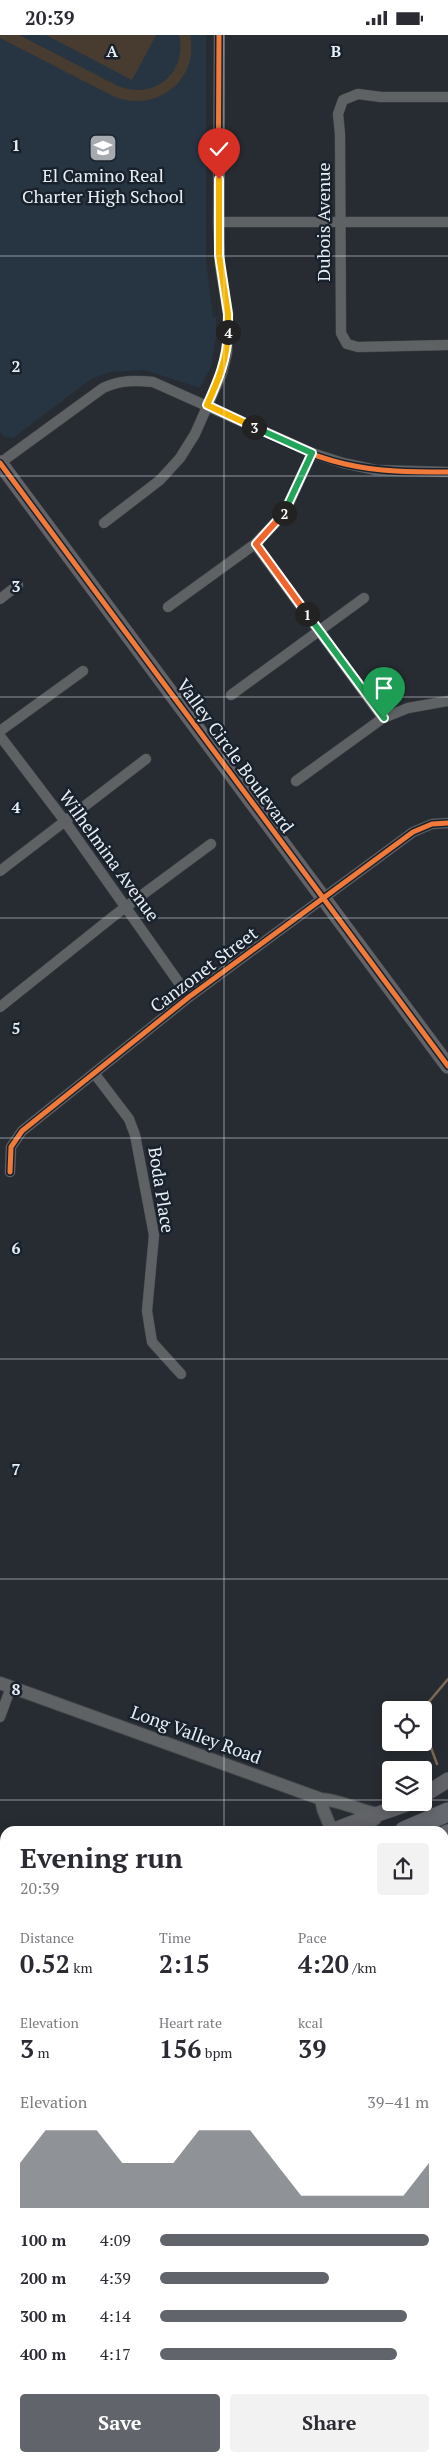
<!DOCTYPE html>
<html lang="en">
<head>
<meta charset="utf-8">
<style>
	body { margin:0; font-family:"PT Serif",serif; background:#f2f2f3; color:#2b2b33; height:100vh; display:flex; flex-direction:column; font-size:19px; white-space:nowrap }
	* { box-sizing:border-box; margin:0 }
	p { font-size:16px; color:#7c7c81 }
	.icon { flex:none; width:28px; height:28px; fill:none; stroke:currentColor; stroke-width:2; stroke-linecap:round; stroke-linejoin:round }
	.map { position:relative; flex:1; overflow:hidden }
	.sheet { position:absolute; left:0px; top:1791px; width:449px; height:636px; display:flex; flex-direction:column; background:#fff; border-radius:15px 15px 0 0; box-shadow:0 2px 12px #0003 }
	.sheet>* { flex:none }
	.fabs { position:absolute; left:382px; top:1666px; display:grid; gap:10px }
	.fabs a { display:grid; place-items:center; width:50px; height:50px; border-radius:5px; background:#fff; box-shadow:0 2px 12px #0003; font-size:25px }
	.pin { position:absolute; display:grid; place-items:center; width:42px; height:42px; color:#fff; margin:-51px -21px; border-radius:50% 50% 50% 0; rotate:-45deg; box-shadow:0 0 5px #0007 }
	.pin .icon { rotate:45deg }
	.km { position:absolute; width:25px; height:25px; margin:-12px; border-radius:50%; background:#222; color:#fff; font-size:14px; line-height:25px; text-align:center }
	.round { display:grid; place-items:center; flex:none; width:52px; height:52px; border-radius:5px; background:#f2f2f3 }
	.summary { display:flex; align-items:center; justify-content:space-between; height:85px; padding:0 20px }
	h1 { font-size:28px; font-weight:700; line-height:38px }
	.stats { display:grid; grid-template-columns:repeat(3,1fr); gap:8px; height:85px; padding:5px 20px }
	.stats div { display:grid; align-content:center }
	.stats b { font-size:25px; font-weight:700 }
	.stats small { font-size:14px; font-weight:400 }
	.stats p { font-size:14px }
	.chart { height:140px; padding:10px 20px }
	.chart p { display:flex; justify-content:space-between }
	.chart svg { width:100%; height:90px; margin-top:5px; fill:#61646b; opacity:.7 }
	.cta { display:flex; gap:10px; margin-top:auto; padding:10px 20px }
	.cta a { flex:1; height:58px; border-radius:5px; background:#61646b; color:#fff; font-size:20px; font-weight:700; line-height:58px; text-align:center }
	.cta a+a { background:#f2f2f3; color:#2b2b33 }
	ul { padding:0 20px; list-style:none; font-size:16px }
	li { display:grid; grid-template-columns:80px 60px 1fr; align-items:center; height:38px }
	li i { height:12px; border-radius:6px; background:#61646b }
	.status { display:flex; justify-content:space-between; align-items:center; height:35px; padding:0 25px; background:#fff; direction:ltr }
	.status svg { height:14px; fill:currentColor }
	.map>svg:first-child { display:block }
</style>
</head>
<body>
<div class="status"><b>20:39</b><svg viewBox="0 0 49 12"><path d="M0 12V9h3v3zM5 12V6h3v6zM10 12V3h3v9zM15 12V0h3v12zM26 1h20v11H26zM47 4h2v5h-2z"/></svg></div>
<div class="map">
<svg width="448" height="2427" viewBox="0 0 448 2427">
	<rect width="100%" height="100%" fill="#272c32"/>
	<path fill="#273542" d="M0,0H206V227L213,282H216V301L211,331L200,353L145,335L110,337L91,344L13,403L4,402L0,396Z
		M0,2049L5,2061V2312L0,2286Z"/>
	<path fill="#473c2f" d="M0,0H19L118,51C154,66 188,37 179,0H190C200,46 155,79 113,61L0,3Z
		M46,0H156L132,45Z
		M444,2206H448V2427H345L344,2423L444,2422Z"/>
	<path fill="#5c4b39" d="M448,1853V1908L444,1905V1855Z
		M444,2031L448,2032C444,2064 445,2097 445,2129C445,2135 448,2141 448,2148L444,2154Z
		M313,2423H340L341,2427H314Z"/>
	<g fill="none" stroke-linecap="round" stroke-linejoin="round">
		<path stroke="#7d6955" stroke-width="2.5" d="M422,1675L448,1644
			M424,1694L437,1729
			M444,1864L448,1857
			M444,1885L448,1896
			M444,2026L445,2019
			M326,2422L328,2427"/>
		<defs>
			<path id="minor" d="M448,62H381L358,59L343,65L338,79L340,99L341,298L347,309L358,312L448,310
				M218,187H448
				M0,428L103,353C120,345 136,345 153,347L312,418L343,428L376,435L448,437
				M104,488L160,445L180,423L195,399L222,338L227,318L228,279L220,230L218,187L219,0
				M255,509L383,683
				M0,564L18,550
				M168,572L255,509L284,479L312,418
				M231,660L364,563
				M0,696L83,636
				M0,701L64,785L189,962
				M296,746L383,683L408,673L448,666
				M0,836L146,724
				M0,972L115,880L211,809
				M94,1038L129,1084L135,1100L154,1200L147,1276L152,1307L181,1339
				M10,1137L11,1112L22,1096L189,962L413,797L432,789L448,788
				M0,1682L11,1652
				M444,2193L448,2194"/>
			<path id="tertiary" d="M0,1648L321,1764C341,1765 359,1776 378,1779
				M321,1764L323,1774L332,1796
				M353,1796L375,1784
				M0,2256L5,2272
				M0,2312L5,2336
				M14,2422V2427
				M31,2422V2427"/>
			<path id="secondary" d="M0,428L448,1031
				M424,1760L448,1745
				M332,1796C357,1785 383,1778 409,1768
				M444,2002L448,2000
				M0,2181L5,2179
				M0,2199L5,2197"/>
			<path id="motorway" d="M404,1796L448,1777
				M444,1801L448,1799
				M444,1835L448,1834
				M0,1978L5,1975
				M0,2005L5,2002"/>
		</defs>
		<use href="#minor" stroke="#43474c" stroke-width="11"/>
		<use href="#tertiary" stroke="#43474c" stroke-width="14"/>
		<use href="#secondary" stroke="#43474c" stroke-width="16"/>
		<use href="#motorway" stroke="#43474c" stroke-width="20"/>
		<use href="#minor" stroke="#5f6264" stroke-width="10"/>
		<use href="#tertiary" stroke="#5f6264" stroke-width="12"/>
		<use href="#secondary" stroke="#616368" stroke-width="15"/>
		<use href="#motorway" stroke="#65686e" stroke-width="19"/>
		<defs>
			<path id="cycleway" d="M219,0L218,187L220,230L228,279V298L227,318L222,338L207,370C251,391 297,418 345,429C379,437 413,437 448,437
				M0,428L448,1031
				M10,1137L11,1112L22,1096L189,962L413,797L432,789L448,788"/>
		</defs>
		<use href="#cycleway" stroke="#19222c" stroke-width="8"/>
		<use href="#cycleway" stroke="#f17a3a" stroke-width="5"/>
	</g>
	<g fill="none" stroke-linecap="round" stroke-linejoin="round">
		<defs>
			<path id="split-1" d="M307,579L384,683"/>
			<path id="split-2" d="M284,478L256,509L307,579"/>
			<path id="split-3" d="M254,392L312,418L284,478"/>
			<path id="split-4" d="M228,297C227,325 218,346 207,370L254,392"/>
			<path id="split-5" d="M219,144V220L228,279V297"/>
		</defs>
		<use href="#split-1" stroke="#fff" stroke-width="10"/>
		<use href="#split-2" stroke="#fff" stroke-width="10"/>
		<use href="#split-3" stroke="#fff" stroke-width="10"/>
		<use href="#split-4" stroke="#fff" stroke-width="10"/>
		<use href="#split-5" stroke="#fff" stroke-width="10"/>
		<use href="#split-1" stroke="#22a559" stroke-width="6"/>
		<use href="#split-2" stroke="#f0652b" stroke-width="6"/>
		<use href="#split-3" stroke="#22a559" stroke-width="6"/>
		<use href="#split-4" stroke="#f5b400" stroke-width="6"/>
		<use href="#split-5" stroke="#f5b400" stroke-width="6"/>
	</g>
	<path fill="none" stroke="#e7eef4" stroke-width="1" stroke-opacity="0.55" d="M224,0V1796M0,221H448M0,441H448M0,662H448M0,883H448M0,1103H448M0,1324H448M0,1544H448M0,1765H391M424,1765H448M0,1986H5M444,1986H448M0,2206H5M444,2206H448M224,2422V2427"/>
	<defs>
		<symbol id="school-square" viewBox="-11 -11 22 22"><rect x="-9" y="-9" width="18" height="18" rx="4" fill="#a4aab0" stroke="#19222c"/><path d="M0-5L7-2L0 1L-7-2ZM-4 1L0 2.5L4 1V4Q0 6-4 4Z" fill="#fff"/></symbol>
	</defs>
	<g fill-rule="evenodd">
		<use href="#school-square" x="87" y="97" width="32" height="32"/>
	</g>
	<g text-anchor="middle" stroke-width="5" stroke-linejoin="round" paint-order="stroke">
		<g font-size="18" fill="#e7eef4" stroke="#19222c">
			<text x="103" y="147">El Camino Real<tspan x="103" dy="21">Charter High School</tspan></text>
		</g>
		<g font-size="18" fill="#e7eef4" stroke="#19222c">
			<text transform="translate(324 187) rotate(-90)" y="6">Dubois Avenue</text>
			<text transform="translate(235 721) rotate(54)" y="6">Valley Circle Boulevard</text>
			<text transform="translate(109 821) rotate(54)" y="6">Wilhelmina Avenue</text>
			<text transform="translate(204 935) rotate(-37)" y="6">Canzonet Street</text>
			<text transform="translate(161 1155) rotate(81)" y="6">Boda Place</text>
			<text transform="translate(196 1700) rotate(20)" y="6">Long Valley Road</text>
		</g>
	</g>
	<g font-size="16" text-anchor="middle" font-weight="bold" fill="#e7eef4" stroke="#19222c" stroke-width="5" stroke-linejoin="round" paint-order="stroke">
		<text x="112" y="22">A</text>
		<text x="336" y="22">B</text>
		<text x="16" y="116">1</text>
		<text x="16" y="337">2</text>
		<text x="16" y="557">3</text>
		<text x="16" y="778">4</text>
		<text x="16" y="999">5</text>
		<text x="16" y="1219">6</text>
		<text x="16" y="1440">7</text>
		<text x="16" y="1660">8</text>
	</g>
</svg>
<div class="fabs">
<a><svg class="icon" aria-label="locate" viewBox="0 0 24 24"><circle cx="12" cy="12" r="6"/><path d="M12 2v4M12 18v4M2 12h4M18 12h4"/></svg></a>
<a><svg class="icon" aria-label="layers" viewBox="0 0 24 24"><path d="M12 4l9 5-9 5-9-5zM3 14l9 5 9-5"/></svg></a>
</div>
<div class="pin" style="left:384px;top:683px;background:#1e9e55"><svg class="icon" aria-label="arrive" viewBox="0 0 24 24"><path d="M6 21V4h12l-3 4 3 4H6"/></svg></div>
<div class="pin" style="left:219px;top:144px;background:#d93025"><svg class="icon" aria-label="check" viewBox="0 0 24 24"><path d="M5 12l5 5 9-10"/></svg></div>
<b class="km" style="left:307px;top:579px">1</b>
<b class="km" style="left:284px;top:478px">2</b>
<b class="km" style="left:254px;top:392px">3</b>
<b class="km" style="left:228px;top:297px">4</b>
<section class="sheet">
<div class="summary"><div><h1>Evening run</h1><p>20:39</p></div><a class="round"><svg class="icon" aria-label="share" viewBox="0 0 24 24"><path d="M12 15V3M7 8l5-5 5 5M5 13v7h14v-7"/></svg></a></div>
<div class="stats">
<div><p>Distance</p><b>0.52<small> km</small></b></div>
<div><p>Time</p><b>2:15</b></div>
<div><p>Pace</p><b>4:20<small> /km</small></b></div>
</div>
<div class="stats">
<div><p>Elevation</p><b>3<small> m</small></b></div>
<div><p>Heart rate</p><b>156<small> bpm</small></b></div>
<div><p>kcal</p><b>39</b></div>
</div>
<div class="chart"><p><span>Elevation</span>39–41 m</p>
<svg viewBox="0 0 160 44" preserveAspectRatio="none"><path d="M0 44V22L10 6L20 6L30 6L40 22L50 22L60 22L70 6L80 6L90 6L100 22L110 38L120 38L130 38L140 38L150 38L160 22V44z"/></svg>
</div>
<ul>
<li><b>100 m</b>4:09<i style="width:100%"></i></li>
<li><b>200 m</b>4:39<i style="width:63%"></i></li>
<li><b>300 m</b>4:14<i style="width:92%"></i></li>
<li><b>400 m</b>4:17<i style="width:88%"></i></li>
</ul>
<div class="cta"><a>Save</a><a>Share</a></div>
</section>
</div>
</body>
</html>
